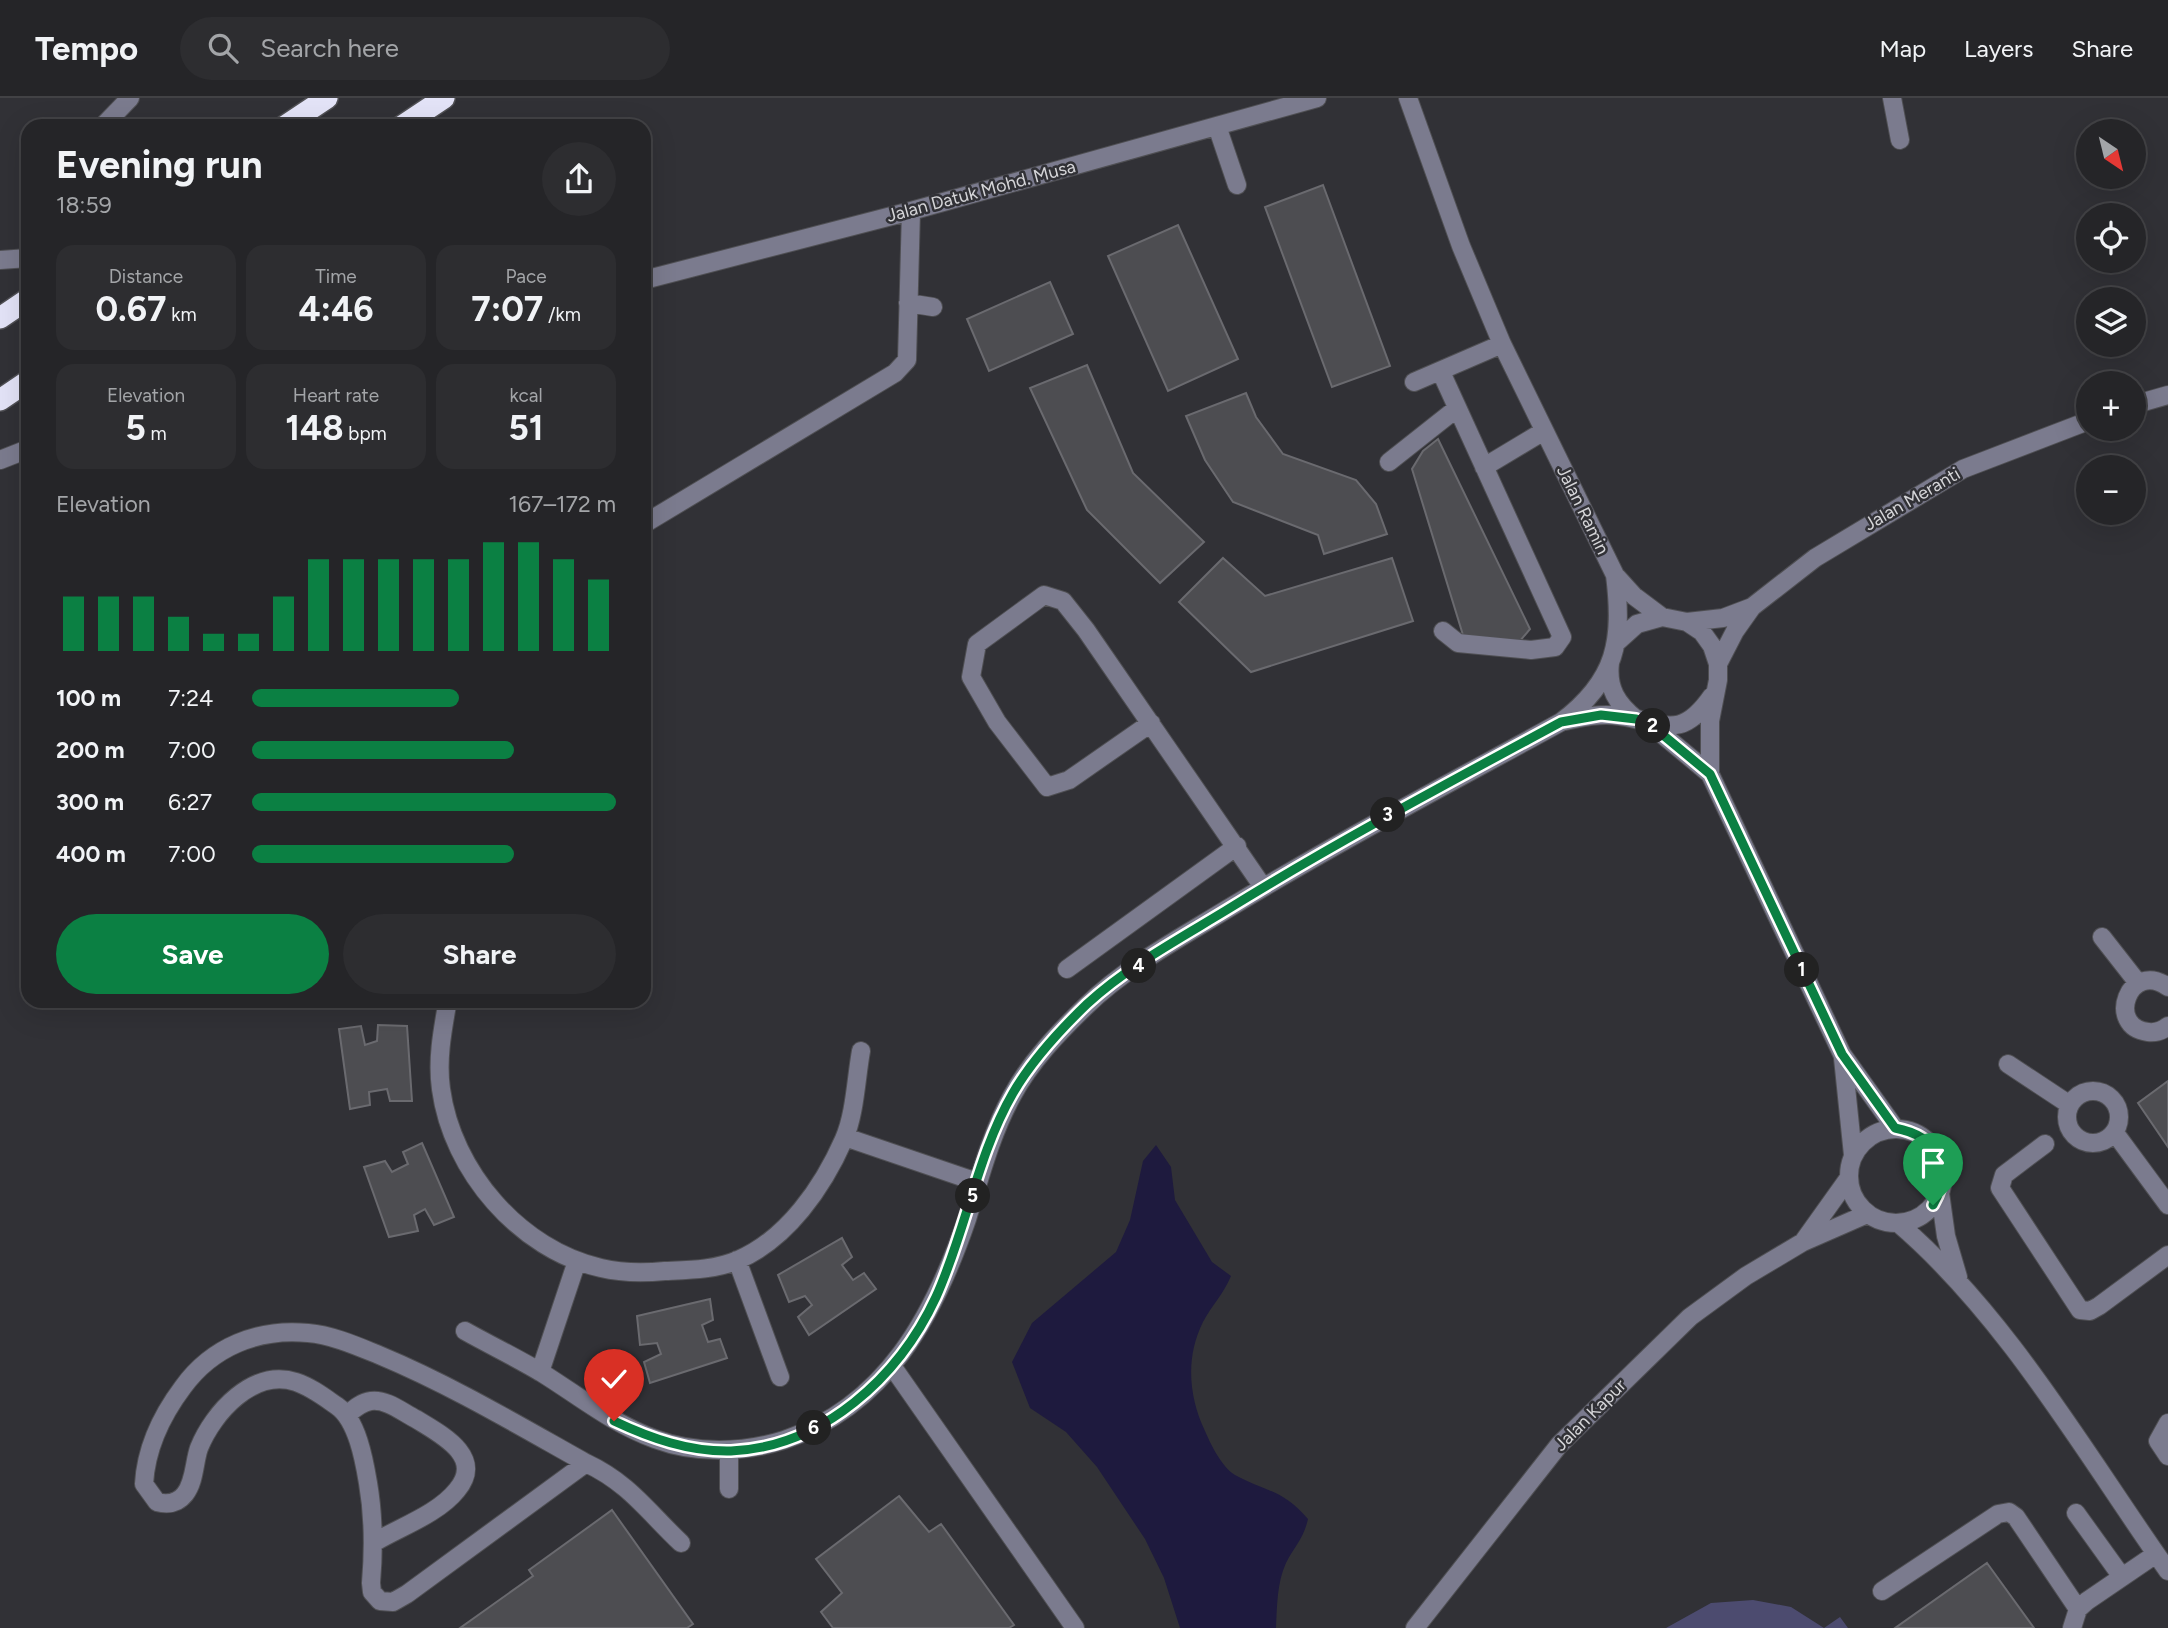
<!DOCTYPE html>
<html lang="en">
<head>
<meta charset="utf-8">
<style>
	body { margin:0; font-family:Figtree,sans-serif; background:#2d2d30; color:#f1f3f6; height:100vh; display:flex; flex-direction:column; font-size:26px; white-space:nowrap }
	* { box-sizing:border-box; margin:0 }
	p { font-size:23px; color:#a3a5a8 }
	.icon { flex:none; width:38px; height:38px; fill:none; stroke:currentColor; stroke-width:2; stroke-linecap:round; stroke-linejoin:round }
	.map { position:relative; flex:1; overflow:hidden }
	.details { position:absolute; left:21px; top:21px; width:630px; height:889px; display:flex; flex-direction:column; background:#252528; border-radius:21px; box-shadow:0 7px 28px #0002,0 0 0 2px #424245 }
	.details>* { flex:none }
	.needle { width:46px; rotate:145deg }
	.tools { position:absolute; left:2076px; top:21px; display:grid; gap:14px }
	.tools a { display:grid; place-items:center; width:70px; height:70px; border-radius:50%; background:#252528; box-shadow:0 7px 28px #0002,0 0 0 2px #424245; font-size:35px }
	.pin { position:absolute; display:grid; place-items:center; width:60px; height:60px; color:#fff; margin:-72px -30px; border-radius:50% 50% 50% 0; rotate:-45deg; box-shadow:0 0 7px #0007 }
	.pin .icon { rotate:45deg }
	.km { position:absolute; width:35px; height:35px; margin:-18px; border-radius:50%; background:#222; color:#fff; font-size:19px; line-height:35px; text-align:center }
	.round { display:grid; place-items:center; flex:none; width:74px; height:74px; border-radius:37px; background:#2d2d30 }
	.headline { display:flex; align-items:center; justify-content:space-between; height:119px; padding:0 35px }
	h1 { font-size:38px; font-weight:700; line-height:52px }
	.stats { display:grid; grid-template-columns:repeat(3,1fr); gap:10px; height:119px; padding:7px 35px }
	.stats div { display:grid; align-content:center; border-radius:18px; background:#2d2d30; text-align:center }
	.stats b { font-size:35px; font-weight:700 }
	.stats small { font-size:19px; font-weight:400 }
	.stats p { font-size:19px }
	.chart { height:196px; padding:14px 35px }
	.chart p { display:flex; justify-content:space-between }
	.chart svg { width:100%; height:126px; margin-top:7px; stroke:#0b8043; stroke-width:6 }
	.button { display:flex; gap:14px; margin-top:auto; padding:14px 35px }
	.button a { flex:1; height:80px; border-radius:42px; background:#0b8043; color:#fff; font-size:28px; font-weight:700; line-height:80px; text-align:center }
	.button a+a { background:#2d2d30; color:#f1f3f6 }
	ul { padding:0 35px; list-style:none; font-size:23px }
	li { display:grid; grid-template-columns:112px 84px 1fr; align-items:center; height:52px }
	li i { height:18px; border-radius:9px; background:#0b8043 }
	header { display:flex; align-items:center; gap:42px; box-sizing:border-box; height:98px; padding:0 35px; background:#252528; border-bottom:2px solid #424245 }
	header strong { font-size:33px }
	nav { display:flex; gap:38px; margin-inline-start:auto; font-size:24px }
	.search { width:490px; height:63px; background:#2d2d30; display:flex; align-items:center; gap:18px; box-sizing:border-box; padding:0 24px; border-radius:38px; color:#a3a5a8; font-size:26px }
	.map>svg:first-child { display:block }
</style>
</head>
<body>
<header>
<strong>Tempo</strong>
<div class="search"><svg class="icon" aria-label="search" viewBox="0 0 24 24"><circle cx="10" cy="10" r="6"/><path d="M15 15l6 6"/></svg>Search here</div>
<nav><a>Map</a><a>Layers</a><a>Share</a></nav>
</header>
<div class="map">
<svg width="2168" height="1530" viewBox="0 0 2168 1530">
	<rect width="100%" height="100%" fill="#313136"/>
	<path fill="#4c4b6f" d="M1753,1502L1791,1509L1824,1530L1840,1519L1848,1530H1666L1711,1505Z"/>
	<path fill="#1e1a3e" d="M1156,1047L1171,1069L1175,1102L1212,1164L1231,1178C1223,1197 1212,1207 1203,1224C1185,1260 1189,1299 1205,1333C1211,1347 1222,1369 1235,1377C1266,1394 1282,1391 1308,1421C1304,1440 1294,1449 1286,1465C1277,1484 1277,1509 1276,1530H1180L1164,1480L1145,1441L1097,1369L1066,1334L1030,1310L1012,1264L1032,1225L1116,1154L1130,1122L1143,1063Z"/>
	<path fill="#4d4d51" stroke="#6a6a6f" stroke-width="2" d="M1323,87L1390,268L1332,289L1265,109Z
		M1178,127L1238,261L1168,293L1108,158Z
		M1050,184L1073,236L989,273L967,221Z
		M1087,267L1133,375L1204,444L1160,485L1087,412L1030,290Z
		M1246,295L1256,319L1283,356L1356,382L1376,406L1387,436L1324,456L1318,437L1233,404L1205,362L1186,318Z
		M1438,341L1530,531L1520,543L1463,537L1412,371L1423,353Z
		M1223,460L1265,498L1392,460L1413,523L1251,574L1179,504Z
		M378,927L407,928L412,1003H390L387,991L369,994L370,1007L350,1011L339,931L361,928L365,947L377,943Z
		M2168,983V1049L2138,1005Z
		M422,1045L454,1119L434,1127L425,1111L414,1117L418,1133L389,1139L364,1069L385,1063L392,1074L408,1066L403,1054Z
		M842,1140L852,1159L842,1167L853,1182L864,1175L876,1191L809,1237L798,1219L812,1207L805,1198L789,1204L778,1177Z
		M710,1201L713,1222L702,1227L708,1244L720,1241L727,1260L650,1285L644,1264L661,1256L657,1245L640,1247L637,1218Z
		M899,1398L929,1434L941,1426L1014,1527L1009,1530H833L821,1514L842,1495L816,1461Z
		M612,1412L693,1526L687,1530H460L533,1478L529,1472Z
		M1987,1465L2034,1530H1895Z"/>
	<g fill="none" stroke-linecap="round" stroke-linejoin="round">
		<defs>
			<path id="minor" d="M1408,0L1461,148L1502,246L1615,477L1634,498L1662,519
				M1892,0L1900,42
				M103,28L130,0
				M1217,28L1237,87
				M0,162L28,160
				M644,182L911,113L1317,0
				M908,205L933,209
				M1441,274L1562,539L1555,549L1531,552L1458,545L1443,533
				M1414,284L1502,246
				M2133,307L2168,297
				M0,362L28,351
				M1389,364L1456,311
				M1484,369L1544,333
				M644,426L895,275L907,262L911,113
				M1687,524L1723,520L1752,509L1815,460L1963,371L2088,323
				M1617,544L1637,526L1662,519L1687,524L1702,534L1712,548L1718,566V582L1710,623V676L1842,956L1895,1030
				M1610,565C1607,590 1617,606 1636,621
				M1718,566L1735,533L1752,509
				M1565,623C1583,619 1601,615 1620,618C1663,624 1680,644 1712,598
				M1151,625L1069,682L1047,689L997,624L971,579L977,546L1044,497L1063,503L1086,532L1263,789
				M1651,627L1710,676
				M2102,839L2138,885
				M1067,871L1237,748
				M2168,889C2129,861 2105,929 2148,934C2156,935 2162,933 2168,928
				M447,907C442,935 437,963 441,991C452,1073 520,1152 601,1170C622,1175 644,1175 665,1173C689,1172 715,1172 738,1162C787,1141 823,1089 844,1041C855,1016 856,981 861,953
				M1843,960L1853,1057
				M2008,966L2070,1007
				M2067 1019a26 26 0 1 1 52 0a26 26 0 1 1-52 0Z
				M1849 1078a47 47 0 1 1 94 0a47 47 0 1 1-94 0Z
				M2115,1035L2168,1107
				M845,1039L977,1084
				M2045,1046L2004,1077L2000,1090L2080,1212L2090,1213L2099,1208L2168,1157
				M1940,1095L1946,1138L1958,1179
				M1898,1125C2007,1218 2086,1357 2168,1473
				M1803,1144L1848,1081
				M737,1162L780,1279
				M465,1233C490,1247 517,1260 542,1275C579,1298 613,1326 655,1341C695,1356 743,1355 784,1342C886,1308 934,1218 967,1121C980,1079 991,1036 1012,998C1030,964 1059,934 1086,908C1125,870 1178,841 1224,813C1334,746 1448,686 1561,624C1617,582 1623,542 1615,477
				M892,1268L1075,1530
				M540,1274L577,1163
				M348,1316C355,1310 362,1304 371,1303C387,1301 402,1314 416,1321C440,1336 485,1358 457,1392C438,1416 400,1429 375,1444
				M2168,1325L2158,1343L2168,1358
				M729,1353V1391
				M586,1365C518,1327 451,1287 379,1257C357,1248 332,1237 308,1235C258,1230 212,1249 183,1289C162,1317 146,1350 144,1386L157,1404C168,1407 178,1405 185,1396C195,1383 194,1364 199,1350C213,1315 253,1270 296,1284C311,1289 324,1299 337,1308C357,1322 364,1361 368,1385C374,1420 374,1450 371,1485L372,1494L380,1503L393,1504L407,1496L586,1365C629,1385 648,1414 681,1445
				M2076,1415L2122,1479
				M1882,1493L1998,1416L2009,1414L2016,1419L2078,1511
				M1415,1530L1559,1347L1690,1219L1746,1178L1803,1144L1867,1116
				M2072,1530L2078,1511L2087,1503L2156,1456"/>
			<path id="highway" d="M285,28L327,0
				M402,28L444,0
				M0,220L28,201
				M0,302L28,283"/>
		</defs>
		<use href="#minor" stroke="#4f4f53" stroke-width="20"/>
		<use href="#highway" stroke="#4f4f53" stroke-width="24"/>
		<use href="#minor" stroke="#7b7b8e" stroke-width="18"/>
		<use href="#highway" stroke="#e3e3f7" stroke-width="21"/>
	</g>
	<g fill="none" stroke-linecap="round" stroke-linejoin="round">
		<defs>
			<path id="route" d="M614,1323C650,1340 689,1354 731,1353C823,1349 899,1279 936,1199C966,1133 977,1057 1013,995C1032,962 1060,932 1087,906C1127,869 1179,841 1225,813C1335,745 1448,685 1561,624L1601,617L1636,621L1651,627L1710,676L1842,956L1895,1030C1937,1038 1955,1069 1933,1107"/>
		</defs>
		<use href="#route" stroke="#fff" stroke-width="14"/>
		<use href="#route" stroke="#0b8043" stroke-width="9"/>
	</g>
	<g text-anchor="middle" stroke-width="5" stroke-linejoin="round" paint-order="stroke">
		<g font-size="18" fill="#d5d5d8" stroke="#313136">
			<text transform="translate(981 93) rotate(-15)" y="6">Jalan Datuk Mohd. Musa</text>
			<text transform="translate(1912 401) rotate(-30)" y="6">Jalan Meranti</text>
			<text transform="translate(1583 412) rotate(64)" y="6">Jalan Ramin</text>
			<text transform="translate(1590 1317) rotate(-45)" y="6">Jalan Kapur</text>
		</g>
	</g>
</svg>
<div class="tools">
<a><svg class="needle" viewBox="-14 -14 28 28"><path d="M0-13l5 13h-10z" fill="#e53935"/><path d="M0 13l5-13h-10z" fill="#a3a5a8"/></svg></a>
<a><svg class="icon" aria-label="locate" viewBox="0 0 24 24"><circle cx="12" cy="12" r="6"/><path d="M12 2v4M12 18v4M2 12h4M18 12h4"/></svg></a>
<a><svg class="icon" aria-label="layers" viewBox="0 0 24 24"><path d="M12 4l9 5-9 5-9-5zM3 14l9 5 9-5"/></svg></a>
<a>+</a>
<a>−</a>
</div>
<div class="pin" style="left:1933px;top:1107px;background:#1e9e55"><svg class="icon" aria-label="arrive" viewBox="0 0 24 24"><path d="M6 21V4h12l-3 4 3 4H6"/></svg></div>
<div class="pin" style="left:614px;top:1323px;background:#d93025"><svg class="icon" aria-label="check" viewBox="0 0 24 24"><path d="M5 12l5 5 9-10"/></svg></div>
<b class="km" style="left:1802px;top:872px">1</b>
<b class="km" style="left:1653px;top:628px">2</b>
<b class="km" style="left:1388px;top:717px">3</b>
<b class="km" style="left:1139px;top:868px">4</b>
<b class="km" style="left:973px;top:1098px">5</b>
<b class="km" style="left:814px;top:1330px">6</b>
<section class="details">
<div class="headline"><div><h1>Evening run</h1><p>18:59</p></div><a class="round"><svg class="icon" aria-label="share" viewBox="0 0 24 24"><path d="M12 15V3M7 8l5-5 5 5M5 13v7h14v-7"/></svg></a></div>
<div class="stats">
<div><p>Distance</p><b>0.67<small> km</small></b></div>
<div><p>Time</p><b>4:46</b></div>
<div><p>Pace</p><b>7:07<small> /km</small></b></div>
</div>
<div class="stats">
<div><p>Elevation</p><b>5<small> m</small></b></div>
<div><p>Heart rate</p><b>148<small> bpm</small></b></div>
<div><p>kcal</p><b>51</b></div>
</div>
<div class="chart"><p><span>Elevation</span>167–172 m</p>
<svg viewBox="0 0 160 44" preserveAspectRatio="none"><path d="M5 44V25M15 44V25M25 44V25M35 44V32M45 44V38M55 44V38M65 44V25M75 44V12M85 44V12M95 44V12M105 44V12M115 44V12M125 44V6M135 44V6M145 44V12M155 44V19"/></svg>
</div>
<ul>
<li><b>100 m</b>7:24<i style="width:57%"></i></li>
<li><b>200 m</b>7:00<i style="width:72%"></i></li>
<li><b>300 m</b>6:27<i style="width:100%"></i></li>
<li><b>400 m</b>7:00<i style="width:72%"></i></li>
</ul>
<div class="button"><a>Save</a><a>Share</a></div>
</section>
</div>
</body>
</html>
